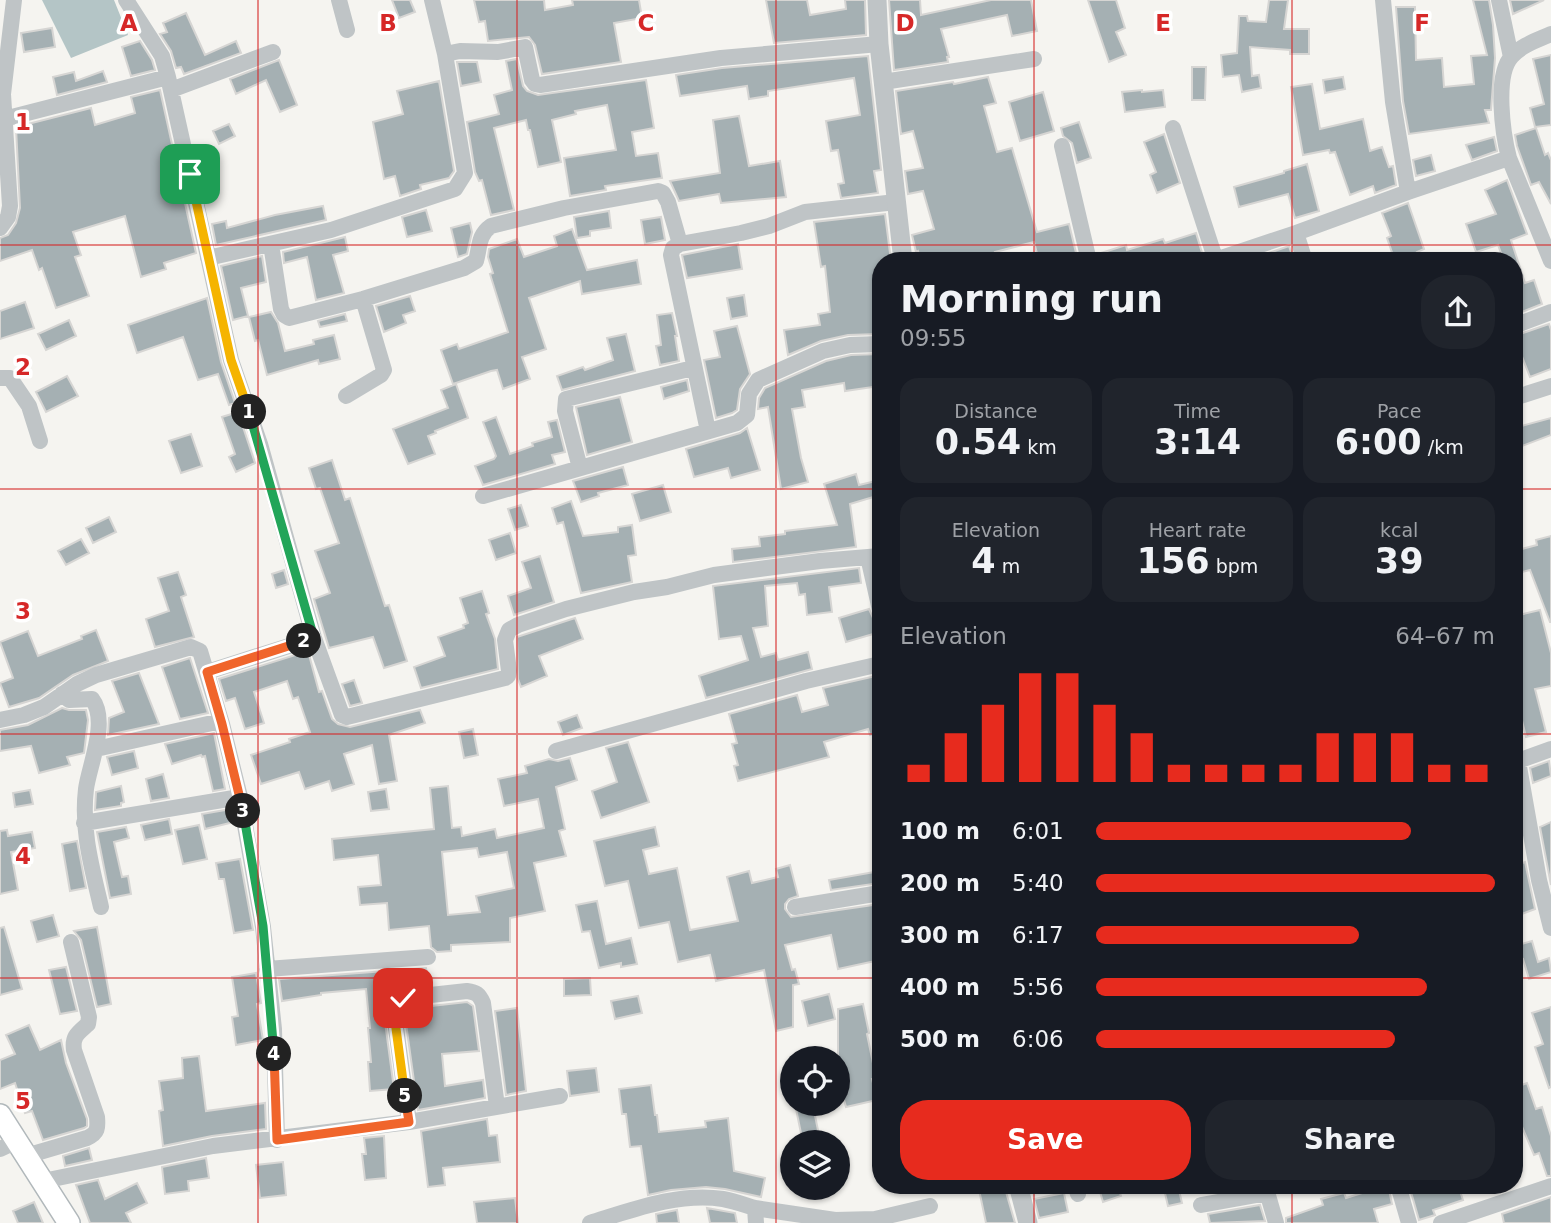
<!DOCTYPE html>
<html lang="en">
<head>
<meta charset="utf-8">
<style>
	body { margin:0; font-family:"DejaVu Sans",sans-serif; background:#20242c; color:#f1f3f6; height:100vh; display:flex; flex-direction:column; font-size:26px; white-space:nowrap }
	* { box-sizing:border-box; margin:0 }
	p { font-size:23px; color:#9ea1a6 }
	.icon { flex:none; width:38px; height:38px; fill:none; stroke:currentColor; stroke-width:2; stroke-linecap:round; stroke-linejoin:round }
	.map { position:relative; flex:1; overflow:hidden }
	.side { position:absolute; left:872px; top:252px; width:651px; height:942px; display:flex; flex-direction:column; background:#171b24; border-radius:28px; box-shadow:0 2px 5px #0004 }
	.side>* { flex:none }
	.controls { position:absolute; left:780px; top:1046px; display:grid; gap:14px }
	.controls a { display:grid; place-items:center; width:70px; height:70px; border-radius:50%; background:#171b24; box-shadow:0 2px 5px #0004; font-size:35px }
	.pin { position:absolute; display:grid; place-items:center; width:60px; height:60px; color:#fff; margin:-30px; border-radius:14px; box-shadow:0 4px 10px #0006 }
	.km { position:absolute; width:35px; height:35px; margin:-18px; border-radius:50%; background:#222; color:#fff; font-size:19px; line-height:35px; text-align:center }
	.round { display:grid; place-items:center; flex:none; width:74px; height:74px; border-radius:28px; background:#20242c }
	.summary { display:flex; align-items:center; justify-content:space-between; height:119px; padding:0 28px }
	h1 { font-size:38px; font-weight:700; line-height:52px }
	.figures { display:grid; grid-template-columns:repeat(3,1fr); gap:10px; height:119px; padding:7px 28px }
	.figures div { display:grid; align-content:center; border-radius:18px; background:#20242c; text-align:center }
	.figures b { font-size:35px; font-weight:700 }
	.figures small { font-size:19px; font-weight:400 }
	.figures p { font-size:19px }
	.chart { height:196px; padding:14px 28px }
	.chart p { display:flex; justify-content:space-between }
	.chart svg { width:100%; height:126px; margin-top:7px; stroke:#e72b1e; stroke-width:6 }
	.cta { display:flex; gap:14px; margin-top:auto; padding:14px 28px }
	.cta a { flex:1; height:80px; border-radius:28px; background:#e72b1e; color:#fff; font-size:28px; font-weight:700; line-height:80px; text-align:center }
	.cta a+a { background:#20242c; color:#f1f3f6 }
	ul { padding:0 28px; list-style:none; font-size:23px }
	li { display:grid; grid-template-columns:112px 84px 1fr; align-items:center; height:52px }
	li i { height:18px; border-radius:9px; background:#e72b1e }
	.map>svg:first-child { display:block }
</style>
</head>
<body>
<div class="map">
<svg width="1551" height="1223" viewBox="0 0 1551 1223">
	<rect width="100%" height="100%" fill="#f5f4f0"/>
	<path fill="#b4c5c6" d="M42,0H114L128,35L71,58Z"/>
	<path fill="#a5b0b3" stroke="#d6d5d3" stroke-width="2" fill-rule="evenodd" d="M392,0H410L415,12L399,18Z
		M474,0H544L545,10L573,5L572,0H639L642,18L614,23L621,62L542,74L535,45L529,37L488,41L485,21L479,22Z
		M766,0H807L810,15L846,9L845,0H865L866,35L774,43Z
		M889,0H920L921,15L991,0H1031L1037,31L1012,36L1007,15L941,29L949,57H947L948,62L894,70Z
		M1088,0H1116L1125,28L1116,32L1126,55L1109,62Z
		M1269,0H1288L1284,29H1309V54H1290V50L1250,47L1252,76L1259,75L1261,88L1242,92L1239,75L1223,77L1221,55L1237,53L1239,16H1247L1248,21L1266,22Z
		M1473,0H1489L1493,25L1495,58L1491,110H1485L1489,123L1409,134L1403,101L1396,7H1415L1416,60L1442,58L1444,87L1474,84L1471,56L1487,55Z
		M1510,0H1544L1513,14Z
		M186,13L205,55L236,41L241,53L184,74L181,67L176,68L171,51L160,34L167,32L163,23Z
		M52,28L55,47L24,52L21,33Z
		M140,41L152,60L155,70L131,76L122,47Z
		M1551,55V125L1535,127L1530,108L1544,104L1533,59Z
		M868,56L881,170L874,171L878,193L841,198L838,184L844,183L838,150L831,151L826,121L860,115L854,78L768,91V96L749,99L747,86L680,96L676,75L722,68Z
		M517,59L523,86L527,91L538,95L646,80L654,128L632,132L636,156L658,153L662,178L605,186L606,190L570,196L564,158L616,150L607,105L575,111L576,114L552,120L561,162L538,167L530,130H528L526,120L494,128L514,210L491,215L482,180L479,181L475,172L467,122L499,114L494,95L512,90L506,61Z
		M279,60L297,105L280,112L266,80L236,94L230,79Z
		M457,62H477L481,82L461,86Z
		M1192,67H1206L1205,100H1192Z
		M103,71L107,82L57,95L53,77L74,72L76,81Z
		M988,77L996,103L984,106L997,152L1012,148L1037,232L1069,224L1078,261H1039L1034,242L995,252L997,258L989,261H921L918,251L916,252L912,235L934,229L923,191L908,194L905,171L923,168L913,131L901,134L896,91L953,82L954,84Z
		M1343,77L1345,89L1325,93L1323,80Z
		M439,81L454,171L449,178L420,185L421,189L400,196L395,176L384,179L373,122L403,114L397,91Z
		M1312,84L1320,129L1363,119L1370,151L1382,147L1389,167L1393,166L1396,185L1375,193L1373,186L1350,195L1335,152L1330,153L1329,150L1303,155L1291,87Z
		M160,90L196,253L164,263L166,269L141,277L125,216L73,232L81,255L75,257L89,296L56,308L42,268L39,270L32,250L0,261V238L8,235L16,223L20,208L16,127L91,108L95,125L135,113L131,97Z
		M1142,90V92L1163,90L1165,107L1125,112L1122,92Z
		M1043,92L1054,131L1020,141L1009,102Z
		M739,116L749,166L780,161L786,197L721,203L719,194L679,201L670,181L720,173L713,120Z
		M1079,122L1091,158L1077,163L1072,143L1063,136L1061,128Z
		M229,124L235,136L219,144L213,131Z
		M1536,128L1545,155L1548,153L1551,160V204L1539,182L1531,185L1517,146L1515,135Z
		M1164,134L1180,183L1157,193L1150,175L1156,172L1144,142Z
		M1494,137L1497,151L1472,160L1466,145Z
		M1431,155L1435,171L1416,176L1413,160Z
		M1307,164L1319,211L1295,218L1288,194L1239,207L1234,187L1284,173V171Z
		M1507,180L1527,234L1511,240L1525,283L1534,280L1542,304L1514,315V261H1504L1498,245L1476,252L1466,224L1496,214L1485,190Z
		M1408,203L1424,249L1417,252L1421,261H1395L1387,238L1391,236L1382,213Z
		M323,206L326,220L216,245L212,224L226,221L227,228L275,215Z
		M426,210L432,231L407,237L402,217Z
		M609,211L611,228L590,231V236L577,238L574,217Z
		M885,214L891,261H880V334L848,335L821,341L788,355L784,330L820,325L818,314L830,312L825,266L821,267L814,222Z
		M661,217L665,240L645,244L641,220Z
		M470,223L472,232L467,254L458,257L451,228Z
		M572,229L587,270L637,260L641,284L582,294L580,281L529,298L546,349L522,357L530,379L503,389L497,370L491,371L453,384L441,350L457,344L459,349L508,332L490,274L493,273L488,257L489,249L517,239L524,257L557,246L554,236Z
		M1196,233L1203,256L1202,261H1099L1098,254L1126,245L1127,250L1163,239L1165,243Z
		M345,237L348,251L333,255L344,293L316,300L307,257L284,263L283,252Z
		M738,244L742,269L687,278L682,255Z
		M1289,246L1294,261H1246Z
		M262,256L266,282L241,288L248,316L233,320L221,266Z
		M744,295L747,316L731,319L727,298Z
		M410,296L415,311L403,315L406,323L384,332L376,306Z
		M207,298L221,362L235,403L229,405L218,374L198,380L183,337L137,353L128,325Z
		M25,302L34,328L0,339V311Z
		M271,312L278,323L285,351L314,344L313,340L334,335L340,359L319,364L318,360L267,375L258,340L255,341L249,317Z
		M672,313L677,336H675L679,361L660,365L656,346L661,345L657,315Z
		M345,314L347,321L320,327L318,321Z
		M69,320L76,336L46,350L38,334Z
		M1549,324L1551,330V369L1530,377L1521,354L1514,357V336Z
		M737,326L750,374L740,389L737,410L732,413L716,418L704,360L720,357L714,331Z
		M626,334L635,371L562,390L557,376L583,367L585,370L613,360L607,338Z
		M880,354V386L845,391L844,383L802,390L805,407L792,409L801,458L808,482L781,489L768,407L758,409L759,398L765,388L826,361L851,355Z
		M67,376L78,396L46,412L36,392Z
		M687,380L689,391L664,399L661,387Z
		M456,384L468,418L435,431L436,433L428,436L435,454L408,464L393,429L448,408L441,390Z
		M620,397L632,442L587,455L576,407Z
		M238,412L255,463L236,472L229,457L235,454L222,417Z
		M496,417L510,454L533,446L532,443L552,437L548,422L557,420L565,452L552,455L555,464L483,485L475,466L494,459L496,456L483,422Z
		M1551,418V435L1514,449V428Z
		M747,428L760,470L731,478L728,468L694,477L686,449L740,433Z
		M191,434L202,466L181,473L169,441Z
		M332,460L345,500L350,498L385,606L389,605L407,661L384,668L373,637L329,648L314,599L330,593L315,551L339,543L320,488L316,489L309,468Z
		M623,467L628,485L598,493L599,496L581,502L573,481Z
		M856,474L859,485L880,480V495L850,504L856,547L733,562L732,549L760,546L759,537L785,534V531L837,525L824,484Z
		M663,485L671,512L640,521L632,494Z
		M571,501L583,536L618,532V527L632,525L636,555L628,556L632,582L581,593L563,522L557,524L552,508Z
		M521,505L528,526L515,530L508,509Z
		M109,517L116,532L93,543L86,528Z
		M510,533L516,553L496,560L489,540Z
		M1551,536V622H1550L1530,570L1514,574V551L1537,545L1536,540Z
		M81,539L89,553L66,565L58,551Z
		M540,556L554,602L514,615L508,596L531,588L522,562Z
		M859,568L861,583L829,587L832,612L807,615L805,594L799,595L797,583L765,586L768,626L753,628L761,657L776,653L778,660L808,652L812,669L706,698L699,676L748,660L741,636L719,639L713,586Z
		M284,570L288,584L276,588L272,574Z
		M178,572L186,595L181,597L194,637L155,647L146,619L169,611L158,578Z
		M482,591L489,613L486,614L495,639L498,669L421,688L414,667L445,656L438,637L464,628L463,625L468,623L460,598Z
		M869,609L873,618L880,620V632L846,642L839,618Z
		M1540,610L1551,653V686L1535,689L1546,732L1526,737L1516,696H1514V628H1518L1515,616Z
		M575,618L583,639L539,656L547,676L521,687L518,679L517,637Z
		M96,630L108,661L73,675L39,698L9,707L0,683L13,678L0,642L28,631L38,656L82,639L81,636Z
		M308,651L319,692L322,691L332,719L338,724L350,727L420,710L425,723L389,735L397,781L379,784L372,745L344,754L354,784L332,791L329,781L305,789L299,772L261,784L251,755L290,742L289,739L310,732L298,697L293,699L287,681L254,692L264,723L245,729L235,698L226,701L219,679Z
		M190,658L208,713L180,719L162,667Z
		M139,673L159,724L108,735L109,718L124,712L112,681Z
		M880,675V732L870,735L868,729L824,742L829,757L738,781L734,766L738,765L732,744L737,743L729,714L797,695L802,712L828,705L823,688Z
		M354,680L362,703L350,706L342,684Z
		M62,708L69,710H86L88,720L84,753L67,757L70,765L39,773L31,746L0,751V730L28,725Z
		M577,715L582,728L563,735L558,722Z
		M473,729L478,755L464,758L459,732Z
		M214,733L225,789L213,791L205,756L202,757L201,755L172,764L165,744Z
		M628,742L649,802L601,818L592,791L617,782L606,748Z
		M134,751L138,768L112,775L107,757Z
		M570,758L577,780L556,787L565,829L559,831L566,856L534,863L545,911L510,918V942L451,945V951L437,952L431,947L429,926L389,930L387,903L360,905L358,887L381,885L378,855L334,860L332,839L434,829L430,788L448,786L452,828L461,827L462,836L495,829L497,838L544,828L538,799L504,806L498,779L527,773L525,766L549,759L558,761ZM477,848L479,857L507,852L514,888L476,896L480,912L448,915L442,852Z
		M1549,761L1551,776L1533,783L1530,768Z
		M163,774L169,798L151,801L146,779Z
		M121,786L124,802L121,803V806L95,810L96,792Z
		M386,789L389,809L371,811L368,792Z
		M30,790L33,804L15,807L13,793Z
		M231,809L234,822L205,829L202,814Z
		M169,819L172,834L145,840L141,825Z
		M1551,822V885L1540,827Z
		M199,825L207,859L183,864L175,830Z
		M126,827L129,838L114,842L122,877L128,876L131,894L110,898L97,832Z
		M655,827L659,846L643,850L649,874L677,868L690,930L738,921L727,877L749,871L752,883L778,877L776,869L790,865L798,896L789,899L785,904V909L791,917L880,904V960L838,969L831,935L785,945L792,970L795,969L799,984L793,985V1027L776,1031L764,970L716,981L710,955L678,962L669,922L639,928L628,881L605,886L594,841Z
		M7,830L8,836L32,832L35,848L11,852L18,890L0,894V831Z
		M77,841L86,888L70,891L62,844Z
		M240,859L253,930L234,933L224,879H219L216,863Z
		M1525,862L1535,909L1514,917V866Z
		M880,871V883L831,890L829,880Z
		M597,901L606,944L631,938L637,964L621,967V963L599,968L590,931L582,932L576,905Z
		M53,915L59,936L37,942L31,921Z
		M4,927L22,989L0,995V928Z
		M97,927L111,1004L97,1007L81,940L74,931Z
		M1532,941L1538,962L1549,958L1551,972L1529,979L1523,959L1514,961V946Z
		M66,967L77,1011L60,1014L49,970Z
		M426,968L428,985L394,990L384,1001L383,1007L394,1089L370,1091L368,1062H371L368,1028H370L366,989L321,993V995L282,1001L279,979Z
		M256,973L261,1003L257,1004L263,1040L236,1045L232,1017L238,1016L232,977Z
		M590,978L591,995L564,996V979Z
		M829,994L835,1019L808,1026L802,1001Z
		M638,996L642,1013L615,1019L611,1001Z
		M467,1002L473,1006L479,1051L442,1054L445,1086L483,1080L485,1098L418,1110L404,1009Z
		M863,1004L869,1033L867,1034L876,1078L872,1079L877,1100L846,1107L838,1078V1009Z
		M1551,1007V1087L1549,1088L1535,1047L1543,1044L1532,1013Z
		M517,1008L526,1091L506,1095L495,1011Z
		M29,1025L40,1050L61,1040L66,1063L87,1119V1126L84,1128L43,1140L32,1111L25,1113L15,1083L0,1089V1060L15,1054L6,1035Z
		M199,1056L206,1111L265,1103L266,1129L212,1136L163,1146L159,1111L163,1110L159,1081L183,1078L182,1058Z
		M596,1068L599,1092L570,1096L567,1071Z
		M1527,1083L1536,1109L1542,1107L1551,1136V1176H1547L1539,1153L1534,1155L1517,1115L1514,1116V1088Z
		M651,1085L655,1115H657L659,1132L706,1127L705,1121L728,1118L734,1171L765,1178L761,1197L725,1189L706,1187L671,1190L648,1195L641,1146L630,1147L626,1114H622L619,1089Z
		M813,1106L819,1135L802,1138L796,1109Z
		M487,1119L489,1136L497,1135L500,1162L443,1168L445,1185L428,1187L421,1131Z
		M384,1136L386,1178L365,1180L362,1154H366L364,1138Z
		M89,1148L92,1160L65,1166L63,1156Z
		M206,1158L209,1178L188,1181L189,1191L165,1194L162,1167Z
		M283,1162L286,1195L260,1198L256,1165Z
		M98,1180L105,1199L137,1183L147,1203L126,1213L131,1223H90L76,1185Z
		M978,1185H1004L1015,1223H986Z
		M1098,1185H1117L1121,1196L1103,1202Z
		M1388,1185L1392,1204L1374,1209L1378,1223H1286V1218L1323,1205L1321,1199L1344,1193L1346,1198Z
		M1409,1185H1458L1463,1200L1433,1210L1435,1215L1419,1220Z
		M1178,1186L1182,1203L1168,1206L1164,1189Z
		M1064,1193L1068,1212L1039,1218L1034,1199Z
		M1551,1197V1223H1504L1502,1214Z
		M515,1198L518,1223H477L474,1202Z
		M34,1202L43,1223H18L13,1211Z
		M1260,1205L1265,1221L1210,1223L1208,1214Z
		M707,1208L735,1213L737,1223H710Z
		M677,1210L679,1223H657L656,1214Z"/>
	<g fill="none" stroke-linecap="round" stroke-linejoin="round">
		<defs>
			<path id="secondary" d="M0,1115L69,1223"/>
		</defs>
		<use href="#secondary" stroke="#b1b8bb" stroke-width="24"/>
		<path stroke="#bfc4c6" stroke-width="16" d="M126,0L162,56L168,77
			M339,0L347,30
			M432,0L445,54
			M1383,0L1393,102L1408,192L1509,158L1551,261
			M1499,0L1511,57
			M883,82L1034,59
			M171,90L273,52
			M0,120L168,77L231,360L260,444L314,638L342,715L347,717L505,678L508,676L509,671L505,640L509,630L518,625L566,609L634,592L667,587L714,575L820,561L880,556
			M1173,128L1216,261
			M1062,146L1089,261
			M1509,158C1503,135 1494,75 1512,56C1522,45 1538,40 1551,34
			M0,228L8,217L10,206L3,94L14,0
			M1296,233L1305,261
			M271,244L281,309L284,315L289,318L363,299L464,268L476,261C480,247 478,235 491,226L564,208L658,191L663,193L668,202L680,244
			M208,258L331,230L455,189L465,173L445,54L460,51L498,52L525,47L532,80L535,84L540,85L721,58L879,44
			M1212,261L1296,233L1408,192
			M1514,326L1551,312
			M0,378H10L29,406L40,441
			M346,396L381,375L384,370L363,299
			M1514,398L1551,386
			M708,431L671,255L673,248L680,244L741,233L769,226L805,212L896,202
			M580,468L565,411L566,399L693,368
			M483,496L737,423L747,415L749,394L758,380L823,351L850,345L880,344
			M868,557L880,610
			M207,672L314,638
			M62,694L69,700L92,699C109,721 89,766 86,789C81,830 92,868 101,907
			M0,720L24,715L44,707L77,684L96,675L191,647L200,651L222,724L240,797L263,927L274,1029L277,1140
			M96,749L221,721
			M556,751L806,681L880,664
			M1518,761L1551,749
			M1514,762L1518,761L1539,880L1551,928
			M84,823L240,797
			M795,907L880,893
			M267,969L428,957
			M409,1122L393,1006L397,1000L403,998L467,991C476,992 479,994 483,1003L497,1106
			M0,1149L17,1141
			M26,1156L87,1138C98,1133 98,1128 97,1117L74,1050C72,1036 78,1033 88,1024L89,1017L71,942
			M43,1181L213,1146L409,1122L560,1096
			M1075,1185L1078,1194
			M1265,1185L1276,1223
			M1398,1185L1409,1223
			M1201,1205L1268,1193
			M590,1223C632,1210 679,1192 723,1199C734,1201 745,1205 755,1208
			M756,1223L755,1208L835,1220L875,1219L930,1206
			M1441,1223L1551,1186"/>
		<path stroke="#bfc4c6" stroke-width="19" d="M877,0L879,44L903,261
			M1018,1185L1028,1223"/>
		<use href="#secondary" stroke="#fff" stroke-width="21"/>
	</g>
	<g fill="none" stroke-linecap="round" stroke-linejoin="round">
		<defs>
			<path id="split-1" d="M190,174L231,360L249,412"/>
			<path id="split-2" d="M249,412L314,638L304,641"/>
			<path id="split-3" d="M243,811L222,724L207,672L304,641"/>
			<path id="split-4" d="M243,811L263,926L274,1054"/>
			<path id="split-5" d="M274,1054L277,1140L409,1122L405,1096"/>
			<path id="split-6" d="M403,998L397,1000L393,1006L405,1096"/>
		</defs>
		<use href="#split-1" stroke="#fff" stroke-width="14"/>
		<use href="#split-2" stroke="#fff" stroke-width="14"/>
		<use href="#split-3" stroke="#fff" stroke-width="14"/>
		<use href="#split-4" stroke="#fff" stroke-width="14"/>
		<use href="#split-5" stroke="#fff" stroke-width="14"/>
		<use href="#split-6" stroke="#fff" stroke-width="14"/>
		<use href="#split-1" stroke="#f5b400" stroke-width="9"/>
		<use href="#split-2" stroke="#22a559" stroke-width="9"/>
		<use href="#split-3" stroke="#f0652b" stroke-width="9"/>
		<use href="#split-4" stroke="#22a559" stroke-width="9"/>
		<use href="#split-5" stroke="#f0652b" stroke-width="9"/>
		<use href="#split-6" stroke="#f5b400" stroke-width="9"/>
	</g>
	<path fill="none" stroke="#d62828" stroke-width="2" stroke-opacity="0.55" d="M258,0V1223M517,0V1223M776,0V1223M1034,0V261M1292,0V261M0,245H1551M0,489H880M1514,489H1551M0,734H880M1514,734H1551M0,978H880M1514,978H1551M1034,1185V1223M1292,1185V1223"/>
	<g font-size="23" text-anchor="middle" font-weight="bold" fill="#d62828" stroke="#fff" stroke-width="7" stroke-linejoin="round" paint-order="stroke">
		<text x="129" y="31">A</text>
		<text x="388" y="31">B</text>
		<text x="646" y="31">C</text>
		<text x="905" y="31">D</text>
		<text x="1163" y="31">E</text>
		<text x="1422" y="31">F</text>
		<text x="23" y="130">1</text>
		<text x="23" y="375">2</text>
		<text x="23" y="619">3</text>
		<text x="23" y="864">4</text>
		<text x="23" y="1109">5</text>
	</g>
</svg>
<div class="controls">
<a><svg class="icon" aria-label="locate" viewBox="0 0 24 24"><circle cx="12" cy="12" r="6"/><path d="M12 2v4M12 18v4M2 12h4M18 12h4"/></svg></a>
<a><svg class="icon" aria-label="layers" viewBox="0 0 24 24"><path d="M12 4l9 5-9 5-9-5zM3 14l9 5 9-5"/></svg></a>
</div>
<div class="pin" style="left:190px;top:174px;background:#1e9e55"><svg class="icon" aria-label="arrive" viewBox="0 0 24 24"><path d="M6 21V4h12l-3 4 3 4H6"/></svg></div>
<div class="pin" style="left:403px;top:998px;background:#d93025"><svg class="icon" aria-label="check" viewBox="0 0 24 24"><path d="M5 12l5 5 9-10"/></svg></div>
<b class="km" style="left:249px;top:412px">1</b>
<b class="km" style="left:304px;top:641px">2</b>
<b class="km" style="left:243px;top:811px">3</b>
<b class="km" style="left:274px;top:1054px">4</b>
<b class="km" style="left:405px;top:1096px">5</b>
<section class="side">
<div class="summary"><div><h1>Morning run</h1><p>09:55</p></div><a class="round"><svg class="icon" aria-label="share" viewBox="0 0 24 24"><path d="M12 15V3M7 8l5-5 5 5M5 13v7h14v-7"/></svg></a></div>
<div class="figures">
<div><p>Distance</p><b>0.54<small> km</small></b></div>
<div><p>Time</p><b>3:14</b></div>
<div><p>Pace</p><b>6:00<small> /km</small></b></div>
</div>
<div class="figures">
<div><p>Elevation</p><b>4<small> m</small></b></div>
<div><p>Heart rate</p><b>156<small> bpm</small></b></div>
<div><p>kcal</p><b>39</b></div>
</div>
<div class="chart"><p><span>Elevation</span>64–67 m</p>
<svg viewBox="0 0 160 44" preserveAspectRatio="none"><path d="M5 44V38M15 44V27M25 44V17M35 44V6M45 44V6M55 44V17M65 44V27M75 44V38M85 44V38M95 44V38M105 44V38M115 44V27M125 44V27M135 44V27M145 44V38M155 44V38"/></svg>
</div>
<ul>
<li><b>100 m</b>6:01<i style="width:79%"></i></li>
<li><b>200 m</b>5:40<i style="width:100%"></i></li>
<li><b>300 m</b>6:17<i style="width:66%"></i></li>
<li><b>400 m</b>5:56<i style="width:83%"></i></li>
<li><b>500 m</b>6:06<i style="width:75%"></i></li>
</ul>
<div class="cta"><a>Save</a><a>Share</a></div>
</section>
</div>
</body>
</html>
